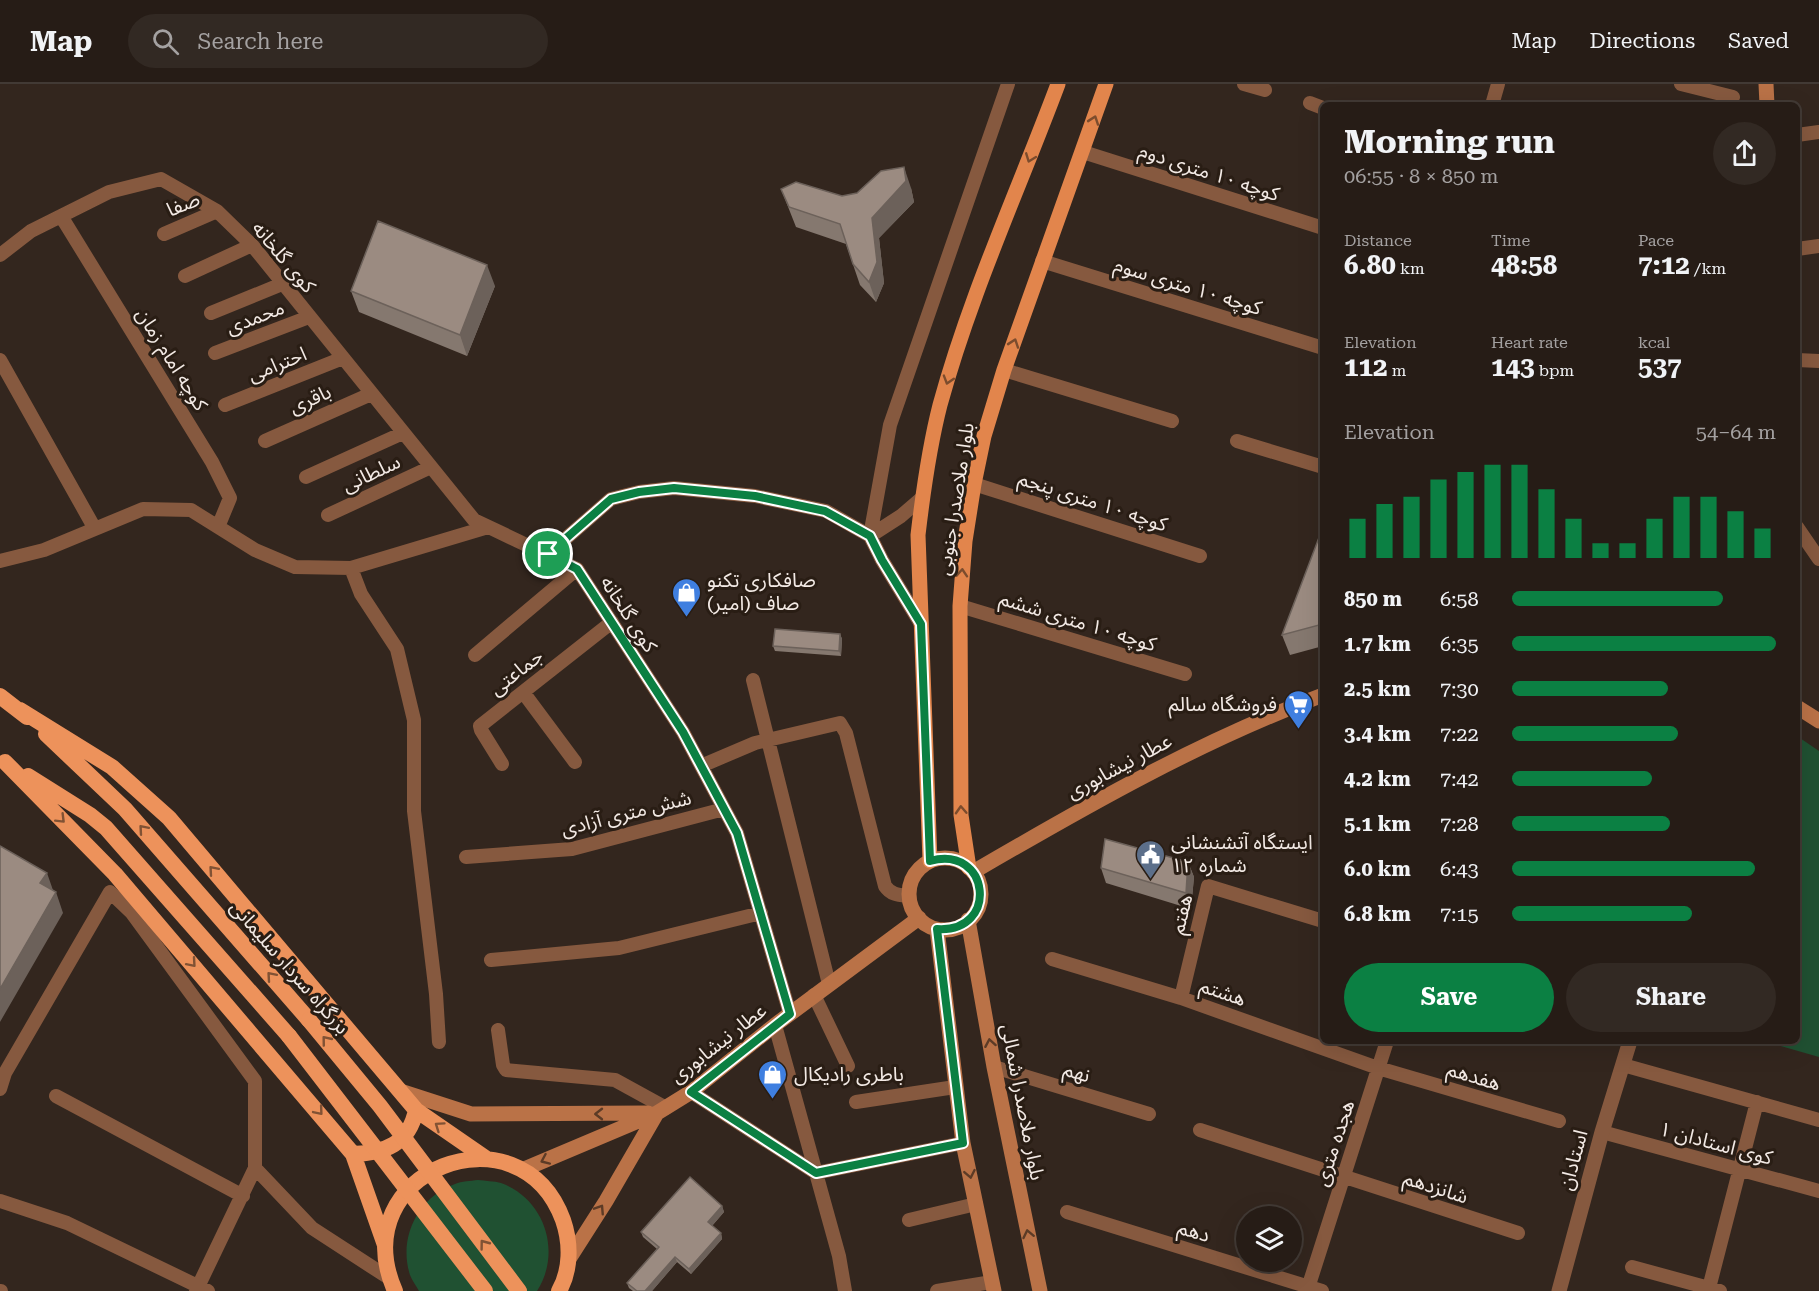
<!DOCTYPE html>
<html lang="en">
<head>
<meta charset="utf-8">
<style>
	body { margin:0; font-family:"Roboto Serif","Noto Sans Arabic",serif; background:#322923; color:#f1f3f6; height:100vh; display:flex; flex-direction:column; font-size:22px; white-space:nowrap }
	* { box-sizing:border-box; margin:0 }
	p { font-size:20px; color:#a4a1a1 }
	.icon { flex:none; width:33px; height:33px; fill:none; stroke:currentColor; stroke-width:2; stroke-linecap:round; stroke-linejoin:round }
	.map { position:relative; flex:1; overflow:hidden }
	.details { position:absolute; left:1320px; top:18px; width:480px; height:942px; display:flex; flex-direction:column; background:#261c16; border-radius:9px; box-shadow:0 6px 24px #0002,0 0 0 2px #423a35 }
	.details>* { flex:none }
	.fabs { position:absolute; left:1236px; top:1122px; display:grid; gap:12px }
	.fabs a { display:grid; place-items:center; width:66px; height:66px; border-radius:50%; background:#261c16; box-shadow:0 6px 24px #0002,0 0 0 2px #423a35; font-size:30px }
	.pin { position:absolute; display:grid; place-items:center; width:51px; height:51px; color:#fff; margin:-26px; border:3px solid #fff; border-radius:50%; box-shadow:0 2px 6px #0007 }
	.round { display:grid; place-items:center; flex:none; width:63px; height:63px; border-radius:32px; background:#322923 }
	.head { display:flex; align-items:center; justify-content:space-between; height:102px; padding:0 24px }
	h1 { font-size:33px; font-weight:700; line-height:45px }
	.stats { display:grid; grid-template-columns:repeat(3,1fr); gap:9px; height:102px; padding:6px 24px }
	.stats div { display:grid; align-content:center }
	.stats b { font-size:26px; font-weight:700 }
	.stats small { font-size:16px; font-weight:400 }
	.stats p { font-size:16px }
	.chart { height:168px; padding:12px 24px }
	.chart p { display:flex; justify-content:space-between }
	.chart svg { width:100%; height:108px; margin-top:6px; stroke:#0b8043; stroke-width:6 }
	.cta { display:flex; gap:12px; margin-top:auto; padding:12px 24px }
	.cta a { flex:1; height:69px; border-radius:36px; background:#0b8043; color:#fff; font-size:24px; font-weight:700; line-height:69px; text-align:center }
	.cta a+a { background:#322923; color:#f1f3f6 }
	ul { padding:0 24px; list-style:none; font-size:20px }
	li { display:grid; grid-template-columns:96px 72px 1fr; align-items:center; height:45px }
	li i { height:15px; border-radius:8px; background:#0b8043 }
	header { display:flex; align-items:center; gap:36px; box-sizing:border-box; height:84px; padding:0 30px; background:#261c16; border-bottom:2px solid #423a35 }
	header strong { font-size:28px }
	nav { display:flex; gap:33px; margin-inline-start:auto; font-size:21px }
	.search { width:420px; height:54px; background:#322923; display:flex; align-items:center; gap:15px; box-sizing:border-box; padding:0 21px; border-radius:33px; color:#a4a1a1; font-size:22px }
	.map>svg:first-child { display:block }
</style>
</head>
<body>
<header>
<strong>Map</strong>
<div class="search"><svg class="icon" aria-label="search" viewBox="0 0 24 24"><circle cx="10" cy="10" r="6"/><path d="M15 15l6 6"/></svg>Search here</div>
<nav><a>Map</a><a>Directions</a><a>Saved</a></nav>
</header>
<div class="map">
<svg width="1819" height="1207" viewBox="0 0 1819 1207">
	<rect width="100%" height="100%" fill="#33261e"/>
	<path fill="#205132" d="M1797,652L1819,667V973L1763,957H1797Z
		M478,1096C485,1097 494,1097 501,1099C545,1115 562,1168 537,1207H419C416,1202 412,1196 410,1191C398,1154 418,1113 455,1100C462,1097 470,1097 478,1096Z"/>
	<g fill="none" stroke-linecap="round" stroke-linejoin="round">
		<path stroke="#86593f" stroke-width="14" d="M1244,0L1265,6
			M1681,0L1733,13
			M1310,19L1323,24
			M1492,21L1498,0
			M1797,51L1819,48
			M1083,68L1323,144
			M61,132L212,378L230,414L218,443
			M164,150L217,127
			M1797,165L1819,162
			M0,171L31,147L109,108L161,95L217,127L252,161L474,436L577,485L683,648L737,749L790,930
			M1042,177L1323,264
			M185,192L252,161
			M211,229L282,200
			M215,269L309,233
			M0,276L95,445
			M1797,276L1819,277
			M1004,286L1172,337
			M225,321L343,274
			M265,357L371,310
			M1237,357L1323,383
			M306,393L403,349
			M974,400L1200,472
			M328,431L431,383
			M1797,443L1819,475
			M548,470L611,415L639,408L674,404L755,412L826,427L870,452L890,341L1008,0
			M0,477L44,466L143,425L191,426L255,466L295,483L351,484L488,443
			M351,484L361,510L397,565L414,636V727L436,910L439,958
			M960,522L1185,590
			M921,540L882,476L870,452L901,432L923,413
			M475,571L577,485
			M753,596L829,900
			M523,608L575,678
			M502,680L481,646L480,642L612,538
			M701,682L755,659L840,639L846,649L885,802C891,811 899,811 909,812
			M466,773L572,765L724,725
			M1052,875L1181,914L1378,984L1559,1037
			M491,876L619,864L761,829
			M814,911L848,982
			M1181,914L1208,802L1323,837
			M775,941L839,1172L845,1207
			M498,946L503,981L506,986L615,996L666,1024
			M1623,981L1819,1036
			M994,983L1149,1030
			M0,1005L5,989L110,808L132,829L255,997V1084L312,1144L389,1194
			M691,1008L816,1089L963,1059
			M56,1012L243,1112
			M856,1018L955,1003
			M1200,1046L1518,1149
			M1602,1048L1819,1107
			M0,1117L67,1139L208,1207
			M1067,1128L1322,1207
			M909,1136L976,1120
			M1632,1183L1720,1207
			M1709,1204L1757,1018
			M0,1207H1
			M196,1207L255,1084
			M937,1207L992,1198
			M1307,1207L1387,957"/>
		<path stroke="#86593f" stroke-width="15" d="M1559,1207L1602,1048L1630,957"/>
		<path stroke="#ba7247" stroke-width="15" d="M1766,0L1767,21
			M1797,623L1819,637
			M909 810a36 36 0 1 1 72 0a36 36 0 1 1-72 0Z
			M973,788C1088,721 1198,658 1323,611
			M968,836L994,983L1040,1207
			M937,845L963,1059L994,1207
			M403,1008L471,1030L648,1029
			M522,1086L657,1029L691,1008L775,941L919,834
			M569,1175L606,1117L657,1029"/>
		<path stroke="#e2854c" stroke-width="15" d="M930,777L918,451C923,408 929,364 940,321C970,211 1018,107 1058,0
			M969,784L961,731L960,522L965,457L974,400L984,352L1004,286L1106,0"/>
		<path stroke="#ed925b" stroke-width="16" d="M0,612L27,633
			M20,626L112,683L169,734L416,1026L487,1075
			M46,650L125,725L309,936
			M5,678L115,790L353,1070L385,1161
			M28,692L90,731L106,744L289,952
			M353,1070C385,1069 409,1060 416,1026
			M395,1207C342,1086 520,1019 563,1136C571,1159 571,1186 559,1207"/>
		<path stroke="#ed925b" stroke-width="16" d="M309,936L380,1022L519,1207
			M289,952L485,1207"/>
	</g>
	<path fill="#85786f" d="M911,104L914,118L879,154L884,199L876,218L860,201L846,160L796,143L781,105L842,112Z
		M495,202L467,272L359,228L351,207Z
		M1323,443V562L1290,571L1282,551Z
		M840,550L842,555L841,572L775,567L773,562Z
		M1188,778L1194,793L1191,825L1106,799L1101,784Z
		M722,1122L724,1128L712,1142L721,1149L722,1155L691,1190L677,1178L652,1207H633L629,1204L627,1199L657,1165L643,1153L641,1148Z"/>
	<path fill="#6c615a" d="M904,83L911,104L914,118L879,154L884,199L876,218L869,198L872,134Z
		M487,181L495,202L467,272L460,251Z
		M840,550L842,555L841,572L839,567Z
		M1188,778L1194,793L1191,825L1186,809Z
		M47,789L54,809L40,799Z
		M56,808L63,829L0,938V905Z
		M722,1122L724,1128L710,1144L708,1138Z
		M721,1149L722,1155L691,1190L689,1185Z
		M675,1173L677,1178L652,1207H645Z"/>
	<path fill="#9b8b81" stroke="#6c615a" stroke-width="1.5" d="M904,83L906,97L872,134L877,178L869,198L853,180L840,140L789,123L781,105L796,98L842,112L857,109L881,87Z
		M378,137L487,181L460,251L351,207Z
		M1323,443V540L1282,551Z
		M775,545L840,550L839,567L773,562Z
		M1105,755L1188,778L1186,809L1101,784Z
		M0,762L47,789L40,799L56,808L0,905Z
		M690,1093L722,1122L708,1138L721,1149L689,1185L675,1173L645,1207H637L627,1199L659,1163L641,1148Z"/>
	<defs><path id="oneway-chevron" d="M-2-3.5L2.5 0L-2 3.5" fill="none" stroke-width="1.6" stroke-linecap="round" stroke-linejoin="round" transform="scale(1.5)"/></defs>
	<g stroke="#7c4c2d">
		<use href="#oneway-chevron" transform="translate(1094 36) rotate(-71)"/>
		<use href="#oneway-chevron" transform="translate(1030 74) rotate(111)"/>
		<use href="#oneway-chevron" transform="translate(1014 259) rotate(-71)"/>
		<use href="#oneway-chevron" transform="translate(948 296) rotate(107)"/>
		<use href="#oneway-chevron" transform="translate(962 489) rotate(-86)"/>
		<use href="#oneway-chevron" transform="translate(961 726) rotate(-93)"/>
	</g>
	<g stroke="#815234">
		<use href="#oneway-chevron" transform="translate(61 735) rotate(45)"/>
		<use href="#oneway-chevron" transform="translate(143 745) rotate(-131)"/>
		<use href="#oneway-chevron" transform="translate(213 786) rotate(-131)"/>
		<use href="#oneway-chevron" transform="translate(192 879) rotate(49)"/>
		<use href="#oneway-chevron" transform="translate(271 892) rotate(-131)"/>
		<use href="#oneway-chevron" transform="translate(326 956) rotate(-129)"/>
		<use href="#oneway-chevron" transform="translate(319 1027) rotate(50)"/>
		<use href="#oneway-chevron" transform="translate(439 1042) rotate(-145)"/>
		<use href="#oneway-chevron" transform="translate(484 1160) rotate(-127)"/>
	</g>
	<g stroke="#5c3b26">
		<use href="#oneway-chevron" transform="translate(990 959) rotate(-100)"/>
		<use href="#oneway-chevron" transform="translate(599 1030) rotate(180)"/>
		<use href="#oneway-chevron" transform="translate(545 1076) rotate(156)"/>
		<use href="#oneway-chevron" transform="translate(970 1090) rotate(79)"/>
		<use href="#oneway-chevron" transform="translate(600 1125) rotate(-57)"/>
		<use href="#oneway-chevron" transform="translate(1028 1150) rotate(-102)"/>
	</g>
	<g fill="none" stroke-linecap="round" stroke-linejoin="round">
		<defs>
			<path id="route" d="M674,404L755,412L825,427L870,452L882,476L921,540L930,777C990,760 1000,849 937,845L963,1059L816,1089L691,1008L790,930L737,749L683,648L577,485L548,470L611,415L639,408Z"/>
		</defs>
		<use href="#route" stroke="#fff" stroke-width="12"/>
		<use href="#route" stroke="#0b8043" stroke-width="8"/>
	</g>
	<defs>
		<symbol id="shop-pin" viewBox="-11 -11 22 30"><path d="M0 17L-7.5 6A9.5 9.5 0 1 1 7.5 6Z" fill="#3f7fe0" stroke="#291d14"/><path d="M-5-2.5h2.3a2.7 3.5 0 0 1 5.4 0H5L5.5 6h-11ZM-1.5-2.5h3a1.5 2.3 0 0 0-3 0Z" fill="#fff"/></symbol>
		<symbol id="supermarket-pin" viewBox="-11 -11 22 30"><path d="M0 17L-7.5 6A9.5 9.5 0 1 1 7.5 6Z" fill="#3f7fe0" stroke="#291d14"/><path d="M-6-5.5h2.5l.6 2H6L4.5 2H-2.5L-4.4-4H-6ZM-1.5 3.2a1.3 1.3 0 1 0 .1 0ZM3 3.2a1.3 1.3 0 1 0 .1 0Z" fill="#fff"/></symbol>
		<symbol id="civic-pin" viewBox="-11 -11 22 30"><path d="M0 17L-7.5 6A9.5 9.5 0 1 1 7.5 6Z" fill="#5c6f8a" stroke="#291d14"/><path d="M-.6-6.5H3V-4.5H.6V-3L4-1V1h2V6H-6V1h2V-1L-.6-3ZM-1.2 2.5V6h2.4V2.5Z" fill="#fff"/></symbol>
	</defs>
	<g fill-rule="evenodd">
		<use href="#shop-pin" x="670" y="492" width="33" height="45"/>
		<use href="#supermarket-pin" x="1282" y="604" width="33" height="45"/>
		<use href="#civic-pin" x="1134" y="754" width="33" height="45"/>
		<use href="#shop-pin" x="756" y="974" width="33" height="45"/>
	</g>
	<g text-anchor="middle" stroke-width="6" stroke-linejoin="round" paint-order="stroke">
		<g font-size="20" fill="#f3eae5" stroke="#291d14">
			<text transform="translate(1209 88) rotate(18)" y="7">کوچه ۱۰ متری دوم</text>
			<text transform="translate(183 120) rotate(-23)" y="7">صفا</text>
			<text transform="translate(284 173) rotate(50)" y="7">کوی گلخانه</text>
			<text transform="translate(1188 202) rotate(17)" y="7">کوچه ۱۰ متری سوم</text>
			<text transform="translate(255 233) rotate(-21)" y="7">محمدی</text>
			<text transform="translate(172 275) rotate(58)" y="7">کوچه امام زمان</text>
			<text transform="translate(277 280) rotate(-22)" y="7">احترامی</text>
			<text transform="translate(310 315) rotate(-24)" y="7">باقری</text>
			<text transform="translate(371 389) rotate(-25)" y="7">سلطانی</text>
			<text transform="translate(955 415) rotate(-81)" y="7">بلوار ملاصدرا جنوبی</text>
			<text transform="translate(1093 417) rotate(18)" y="7">کوچه ۱۰ متری پنجم</text>
			<text transform="translate(629 530) rotate(57)" y="7">کوی گلخانه</text>
			<text transform="translate(1078 537) rotate(17)" y="7">کوچه ۱۰ متری ششم</text>
			<text transform="translate(516 588) rotate(-38)" y="7">جماعتی</text>
			<text transform="translate(1119 682) rotate(-28)" y="7">عطار نیشابوری</text>
			<text transform="translate(626 729) rotate(-14)" y="7">شش متری آزادی</text>
			<text transform="translate(1181 830) rotate(-76)" y="7">هفتم</text>
			<text transform="translate(290 883) rotate(49)" y="7">بزرگراه سردار سلیمانی</text>
			<text transform="translate(1223 908) rotate(19)" y="7">هشتم</text>
			<text transform="translate(718 959) rotate(-38)" y="7">عطار نیشابوری</text>
			<text transform="translate(1077 988) rotate(17)" y="7">نهم</text>
			<text transform="translate(1474 992) rotate(17)" y="7">هفدهم</text>
			<text transform="translate(1023 1018) rotate(79)" y="7">بلوار ملاصدرا شمالی</text>
			<text transform="translate(1334 1059) rotate(-72)" y="7">هجده متری</text>
			<text transform="translate(1716 1059) rotate(15)" y="7">کوی استادان ۱</text>
			<text transform="translate(1573 1076) rotate(-75)" y="7">استادان</text>
			<text transform="translate(1436 1103) rotate(18)" y="7">شانزدهم</text>
			<text transform="translate(1194 1147) rotate(17)" y="7">دهم</text>
		</g>
		<g font-size="20" fill="#f3eae5" stroke="#291d14" text-anchor="start">
			<text x="707" y="503">صافکاری تکنو<tspan x="707" dy="23">صاف (امیر)</tspan></text>
			<text x="1277" y="627" text-anchor="end">فروشگاه سالم</text>
			<text x="1171" y="765">ایستگاه آتشنشانی<tspan x="1171" dy="23">شماره ۱۲</tspan></text>
			<text x="794" y="997">باطری رادیکال</text>
		</g>
	</g>
</svg>
<div class="fabs">
<a><svg class="icon" aria-label="layers" viewBox="0 0 24 24"><path d="M12 4l9 5-9 5-9-5zM3 14l9 5 9-5"/></svg></a>
</div>
<div class="pin" style="left:548px;top:470px;background:#1e9e55"><svg class="icon" aria-label="arrive" viewBox="0 0 24 24"><path d="M6 21V4h12l-3 4 3 4H6"/></svg></div>
<section class="details">
<div class="head"><div><h1>Morning run</h1><p>06:55 · 8 × 850 m</p></div><a class="round"><svg class="icon" aria-label="share" viewBox="0 0 24 24"><path d="M12 15V3M7 8l5-5 5 5M5 13v7h14v-7"/></svg></a></div>
<div class="stats">
<div><p>Distance</p><b>6.80<small> km</small></b></div>
<div><p>Time</p><b>48:58</b></div>
<div><p>Pace</p><b>7:12<small> /km</small></b></div>
</div>
<div class="stats">
<div><p>Elevation</p><b>112<small> m</small></b></div>
<div><p>Heart rate</p><b>143<small> bpm</small></b></div>
<div><p>kcal</p><b>537</b></div>
</div>
<div class="chart"><p><span>Elevation</span>54–64 m</p>
<svg viewBox="0 0 160 44" preserveAspectRatio="none"><path d="M5 44V28M15 44V22M25 44V19M35 44V12M45 44V9M55 44V6M65 44V6M75 44V16M85 44V28M95 44V38M105 44V38M115 44V28M125 44V19M135 44V19M145 44V25M155 44V32"/></svg>
</div>
<ul>
<li><b>850 m</b>6:58<i style="width:80%"></i></li>
<li><b>1.7 km</b>6:35<i style="width:100%"></i></li>
<li><b>2.5 km</b>7:30<i style="width:59%"></i></li>
<li><b>3.4 km</b>7:22<i style="width:63%"></i></li>
<li><b>4.2 km</b>7:42<i style="width:53%"></i></li>
<li><b>5.1 km</b>7:28<i style="width:60%"></i></li>
<li><b>6.0 km</b>6:43<i style="width:92%"></i></li>
<li><b>6.8 km</b>7:15<i style="width:68%"></i></li>
</ul>
<div class="cta"><a>Save</a><a>Share</a></div>
</section>
</div>
</body>
</html>
